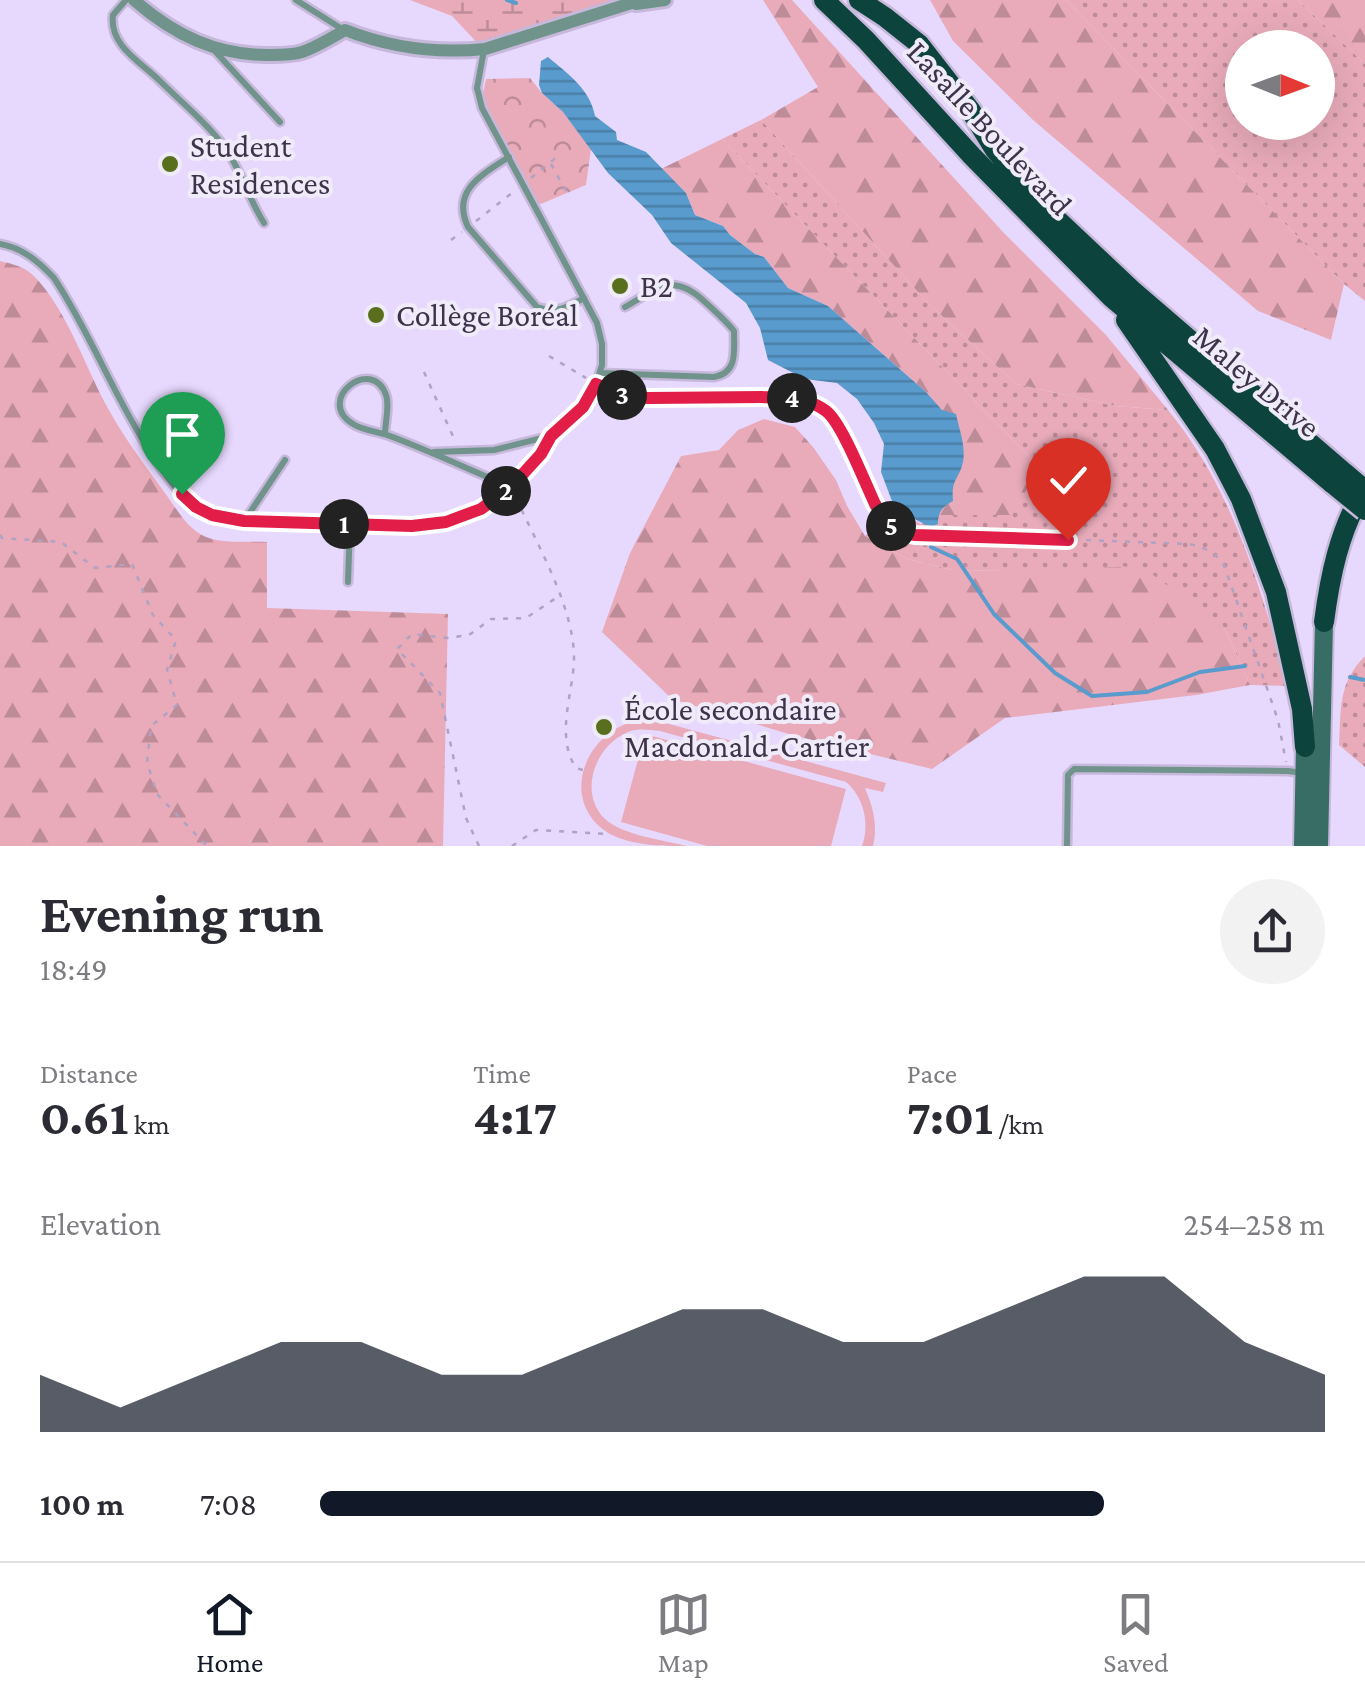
<!DOCTYPE html>
<html lang="en">
<head>
<meta charset="utf-8">
<style>
	body { margin:0; font-family:"Crimson Pro",serif; background:#f2f2f3; color:#2b2b33; height:100vh; display:flex; flex-direction:column; font-size:38px; white-space:nowrap }
	* { box-sizing:border-box; margin:0 }
	p { font-size:32px; color:#7c7c81 }
	.icon { flex:none; width:55px; height:55px; fill:none; stroke:currentColor; stroke-width:2; stroke-linecap:round; stroke-linejoin:round }
	.map { position:relative; height:846px; overflow:hidden }
	.sheet { display:flex; flex-direction:column; background:#fff; flex:1 }
	.sheet>* { flex:none }
	.needle { width:65px; rotate:91deg }
	.controls { position:absolute; left:1225px; top:30px; display:grid; gap:20px }
	.controls a { display:grid; place-items:center; width:110px; height:110px; border-radius:50%; background:#fff; box-shadow:0 10px 40px #0002; font-size:50px }
	.pin { position:absolute; display:grid; place-items:center; width:85px; height:85px; color:#fff; margin:-102px -42px; border-radius:50% 50% 50% 0; rotate:-45deg; box-shadow:0 0 10px #0007 }
	.pin .icon { rotate:45deg }
	.km { position:absolute; width:50px; height:50px; margin:-25px; border-radius:50%; background:#222; color:#fff; font-size:28px; line-height:50px; text-align:center }
	.round { display:grid; place-items:center; flex:none; width:105px; height:105px; border-radius:52px; background:#f2f2f3 }
	.overview { display:flex; align-items:center; justify-content:space-between; height:170px; padding:0 40px }
	h1 { font-size:55px; font-weight:700; line-height:75px }
	.metrics { display:grid; grid-template-columns:repeat(3,1fr); gap:15px; height:170px; padding:10px 40px }
	.metrics div { display:grid; align-content:center }
	.metrics b { font-size:50px; font-weight:700 }
	.metrics small { font-size:28px; font-weight:400 }
	.metrics p { font-size:28px }
	.chart { height:280px; padding:20px 40px }
	.chart p { display:flex; justify-content:space-between }
	.chart svg { width:100%; height:180px; margin-top:10px; fill:#111827; opacity:.7 }
	ul { padding:0 40px; list-style:none; font-size:32px }
	li { display:grid; grid-template-columns:160px 120px 1fr; align-items:center; height:75px }
	li i { height:25px; border-radius:12px; background:#111827 }
	.tabs { display:flex; justify-content:space-around; align-items:center; height:140px; border-top:2px solid #e1e1e2; background:#fff; font-size:28px; color:#7c7c81 }
	.tabs a { display:grid; justify-items:center; gap:5px }
	.tabs .on { color:#111827 }
	.map>svg:first-child { display:block }
</style>
</head>
<body>
<div class="map">
<svg width="1365" height="846" viewBox="0 0 1365 846">
	<defs>
		<pattern id="grass-dots" width="8" height="8" patternUnits="userSpaceOnUse" patternTransform="scale(2.5)"><rect width="8" height="8" fill="#e9abba"/><path d="M2 2h.1M6 6h.1" fill="none" stroke="#be8c99" stroke-width="1.8" stroke-linecap="round"/></pattern>
		<pattern id="forest-firs" width="22" height="20" patternUnits="userSpaceOnUse" patternTransform="scale(2.5)"><rect width="22" height="20" fill="#e9abba"/><path d="M5 1l3.5 6h-7zM16 11l3.5 6h-7z" fill="#be8c99"/></pattern>
		<pattern id="wetland-marsh" width="20" height="14" patternUnits="userSpaceOnUse" patternTransform="scale(2.5)"><rect width="20" height="14" fill="#e9abba"/><path d="M1 5h8M5 5V1M11 12h8M15 12V8" fill="none" stroke="#be8c99"/></pattern>
		<pattern id="park-crowns" width="20" height="18" patternUnits="userSpaceOnUse" patternTransform="scale(2.5)"><rect width="20" height="18" fill="#e9abba"/><path d="M2 6a3 3 0 1 1 6 0M12 15a3 3 0 1 1 6 0" fill="none" stroke="#be8c99"/></pattern>
		<pattern id="water-rules" width="6" height="5" patternUnits="userSpaceOnUse" patternTransform="scale(2.5)"><rect width="6" height="5" fill="#599bcc"/><path d="M0 2.5h6" fill="none" stroke="#4b7fa8"/></pattern>
	</defs>
	<rect width="100%" height="100%" fill="#e7d9fe"/>
	<path fill="url(#grass-dots)" fill-rule="evenodd" d="M1066,0H1298L1365,64V301L1344,284ZM1242,48H1318V122H1242Z
		M761,120L929,304L1016,384L1116,406L1168,410C1233,489 1261,589 1288,686L1250,685L1224,627L1006,571L953,570L907,559L865,536L895,509L921,524L938,515L1011,514L1040,468L722,139Z
		M1365,656V767L1339,745C1341,709 1338,683 1365,656Z"/>
	<path fill="url(#forest-firs)" d="M763,0H792L1003,232L1106,335L1168,410L1116,406L1016,384L929,304L761,120L818,87Z
		M930,0H1066L1344,284L1331,340L1258,311L1033,120L953,41Z
		M1298,0H1365V64Z
		M722,139L1040,468L1011,515H938L944,506L942,411L926,392L828,306L788,288L764,257L755,254L730,235L723,226L695,215L686,193L661,169Z
		M0,261C13,264 25,267 34,276C66,309 84,363 105,403C122,435 144,464 165,493C176,508 188,530 206,537C224,544 248,541 267,542V608L448,614L443,846H0Z
		M764,419L795,427L813,447L836,480L847,506L865,536L907,559L953,570L1006,571L1141,566L1224,627L1250,685L1196,695L1005,718L932,769L792,735L672,699L602,632L630,553L681,456L719,450L738,430Z"/>
	<path fill="url(#wetland-marsh)" d="M410,0H639L484,50L452,16Z"/>
	<path fill="url(#park-crowns)" d="M530,78L542,93L563,112L591,149L586,185L536,206L481,104L486,79Z"/>
	<path fill="#e9abba" d="M641,720L662,722L886,783L883,792L865,788C873,807 878,825 873,846H862C870,824 864,797 846,782L660,731C650,730 638,728 628,732C596,745 578,791 604,818C621,835 663,840 687,846C661,846 633,846 610,834C556,802 585,728 641,720Z
		M645,734L846,789L831,846H707L621,822Z"/>
	<path fill="url(#water-rules)" d="M548,57C568,74 590,89 595,116L616,132L617,140L646,152L686,193L695,215L723,226L730,235L755,254L764,257L788,288L828,306L926,392L942,410L956,414C959,429 966,446 963,462C959,480 951,478 953,501C942,507 938,512 938,524L930,527L895,509L881,472L884,444L874,423L857,399L837,383L805,379L768,360L760,328L746,303L671,243L652,215L608,173L563,112L542,93L539,85L541,61Z"/>
	<g fill="none" stroke-linecap="round" stroke-linejoin="round">
		<path stroke="#599bcc" stroke-width="4" d="M507,0L516,3
			M930,527L931,547L957,559L994,614L1055,673L1092,696L1147,692L1200,672L1245,666
			M1350,677L1365,680"/>
		<defs>
			<path id="service" d="M126,0L113,15C109,46 141,62 160,81C182,103 213,128 229,154C243,176 250,201 264,223
				M296,0L342,29
				M213,49L280,122
				M509,157C481,175 451,191 468,227L537,307C556,314 568,307 584,298
				M0,244C23,248 39,262 54,278C91,334 114,397 151,453C163,471 176,492 195,506C211,518 233,520 253,522L428,525L446,522L481,509L511,487L541,454L551,436L583,407L596,384L602,365V344L597,323L482,108L477,88L484,50
				M600,373L714,377C738,373 734,351 734,331C726,321 715,311 705,302C673,272 658,288 625,307
				M385,434C385,422 390,406 386,395C372,355 314,400 353,424C364,431 377,431 390,436C430,451 470,470 511,487
				M434,452L494,450L550,436
				M245,520L285,460
				M348,582L350,524
				M1067,846L1068,775L1074,769L1288,771L1303,773"/>
			<path id="minor" d="M134,0C174,35 217,56 271,55C281,55 292,55 302,52C317,47 331,38 345,30C391,48 435,54 485,49L641,0
				M636,4L665,0"/>
			<path id="secondary" d="M1303,846L1305,747
				M1319,846L1324,622"/>
			<path id="trunk" d="M824,0L866,40L972,156L1111,297L1333,484
				M859,0L885,17L919,44L971,111L995,150L1047,210L1132,290L1346,474
				M1126,320L1215,449L1241,499L1276,592L1302,709L1305,747
				M1324,622C1330,576 1339,532 1363,491"/>
		</defs>
		<use href="#service" stroke="#c5b8da" stroke-width="11"/>
		<use href="#minor" stroke="#c5b8da" stroke-width="18"/>
		<use href="#secondary" stroke="#c5b8da" stroke-width="22"/>
		<use href="#trunk" stroke="#c5b8da" stroke-width="25"/>
		<path stroke="#afa2c3" stroke-width="2.5" stroke-dasharray="5 8" stroke-linecap="butt" d="M551,164L570,198
			M531,178L558,156
			M476,221L517,189
			M451,240L462,232
			M549,356L586,378
			M424,372L456,443
			M602,387L627,396L648,398L780,397C796,398 813,401 826,410C843,423 868,493 882,516L889,525L904,533L1189,544C1204,547 1216,553 1224,565L1278,720L1286,762
			M516,498C537,544 575,609 574,660C573,694 555,736 576,768L583,770
			M0,535L2,538L61,542L95,568L132,564L153,615L176,640L167,670L177,705L151,726L147,762L157,794L207,846
			M479,846L466,818L440,693L397,649L412,634L447,638L469,635L491,619L526,618L559,596
			M512,846L536,830L609,834"/>
		<use href="#service" stroke="#70938c" stroke-width="6"/>
		<use href="#minor" stroke="#70938c" stroke-width="12"/>
		<use href="#secondary" stroke="#376d65" stroke-width="18"/>
		<use href="#trunk" stroke="#0c433c" stroke-width="20"/>
		<defs>
			<path id="trunk-bridge" d="M1346,474L1365,490
				M1333,484L1365,510"/>
		</defs>
		<use href="#trunk-bridge" stroke="#c5b8da" stroke-width="25" stroke-linecap="butt"/>
		<use href="#trunk-bridge" stroke="#0c433c" stroke-width="20"/>
	</g>
	<g fill="none" stroke-linecap="round" stroke-linejoin="round">
		<defs>
			<path id="route" d="M182,494L196,507L212,515L244,521L412,526L446,522L481,509L511,487L541,454L551,436L583,407L596,384L626,396L648,398L780,397C796,398 813,401 826,411C842,423 865,483 875,504C885,522 895,531 915,535L1068,540"/>
		</defs>
		<use href="#route" stroke="#fff" stroke-width="20"/>
		<use href="#route" stroke="#e11d48" stroke-width="12"/>
	</g>
	<g fill="#5a6f1e" stroke="#f0ebf8" stroke-width="4">
		<circle cx="170" cy="164" r="10"/>
		<circle cx="620" cy="286" r="10"/>
		<circle cx="376" cy="315" r="10"/>
		<circle cx="604" cy="727" r="10"/>
	</g>
	<g text-anchor="middle" stroke-width="8" stroke-linejoin="round" paint-order="stroke">
		<g font-size="32" fill="#3d334b" stroke="#f0ebf8">
			<text transform="translate(990 128) rotate(47)" y="11">Lasalle Boulevard</text>
			<text transform="translate(1257 381) rotate(40)" y="11">Maley Drive</text>
		</g>
		<g font-size="32" fill="#3d334b" stroke="#f0ebf8" text-anchor="start">
			<text x="190" y="157">Student<tspan x="190" dy="37">Residences</tspan></text>
			<text x="640" y="297">B2</text>
			<text x="396" y="326">Collège Boréal</text>
			<text x="624" y="720">École secondaire<tspan x="624" dy="37">Macdonald-Cartier</tspan></text>
		</g>
	</g>
</svg>
<div class="controls">
<a><svg class="needle" viewBox="-14 -14 28 28"><path d="M0-13l5 13h-10z" fill="#e53935"/><path d="M0 13l5-13h-10z" fill="#7c7c81"/></svg></a>
</div>
<div class="pin" style="left:182px;top:494px;background:#1e9e55"><svg class="icon" aria-label="arrive" viewBox="0 0 24 24"><path d="M6 21V4h12l-3 4 3 4H6"/></svg></div>
<div class="pin" style="left:1068px;top:540px;background:#d93025"><svg class="icon" aria-label="check" viewBox="0 0 24 24"><path d="M5 12l5 5 9-10"/></svg></div>
<b class="km" style="left:344px;top:524px">1</b>
<b class="km" style="left:506px;top:491px">2</b>
<b class="km" style="left:622px;top:395px">3</b>
<b class="km" style="left:792px;top:398px">4</b>
<b class="km" style="left:891px;top:526px">5</b>
</div>
<section class="sheet">
<div class="overview"><div><h1>Evening run</h1><p>18:49</p></div><a class="round"><svg class="icon" aria-label="share" viewBox="0 0 24 24"><path d="M12 15V3M7 8l5-5 5 5M5 13v7h14v-7"/></svg></a></div>
<div class="metrics">
<div><p>Distance</p><b>0.61<small> km</small></b></div>
<div><p>Time</p><b>4:17</b></div>
<div><p>Pace</p><b>7:01<small> /km</small></b></div>
</div>
<div class="chart"><p><span>Elevation</span>254–258 m</p>
<svg viewBox="0 0 160 44" preserveAspectRatio="none"><path d="M0 44V30L10 38L20 30L30 22L40 22L50 30L60 30L70 22L80 14L90 14L100 22L110 22L120 14L130 6L140 6L150 22L160 30V44z"/></svg>
</div>
<ul>
<li><b>100 m</b>7:08<i style="width:78%"></i></li>
</ul>
</section>
<nav class="tabs">
<a class="on"><svg class="icon" aria-label="home" viewBox="0 0 24 24"><path d="M3 11l9-7 9 7M6 9v11h12V9"/></svg>Home</a>
<a><svg class="icon" aria-label="map" viewBox="0 0 24 24"><path d="M3 6l6-2 6 2 6-2v14l-6 2-6-2-6 2zM9 4v14M15 6v14"/></svg>Map</a>
<a><svg class="icon" aria-label="saved" viewBox="0 0 24 24"><path d="M7 4h10v16l-5-4-5 4z"/></svg>Saved</a>
</nav>
</body>
</html>
